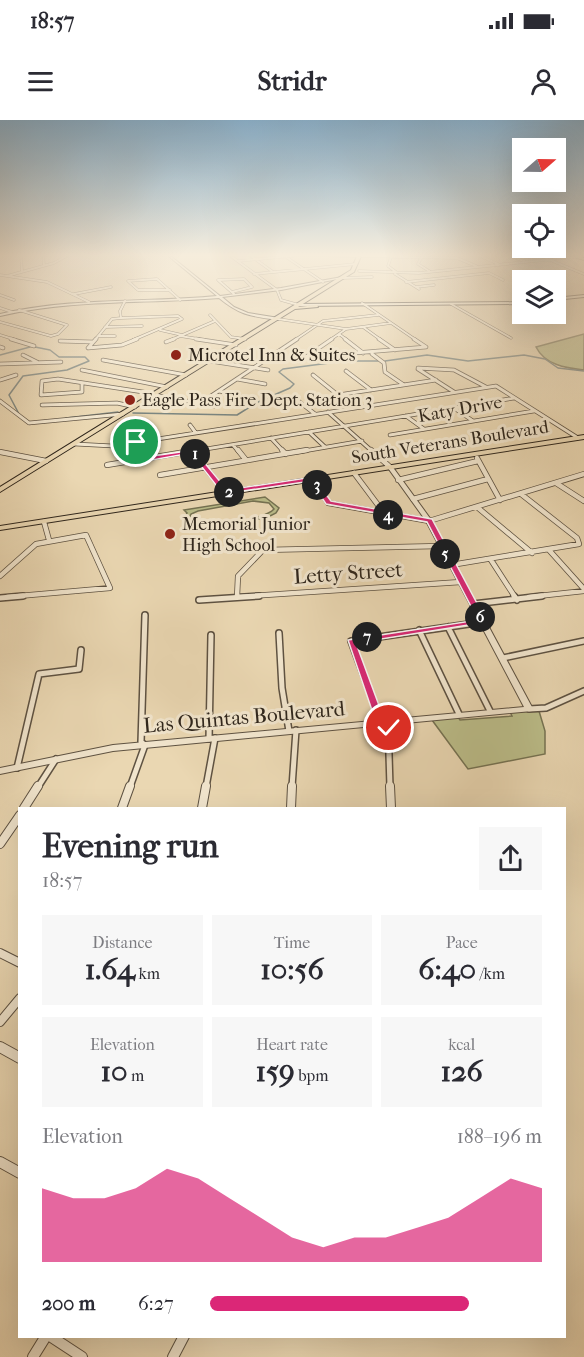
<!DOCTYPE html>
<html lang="en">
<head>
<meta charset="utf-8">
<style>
	body { margin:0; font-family:"IM FELL French Canon",serif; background:#f7f7f7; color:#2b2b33; height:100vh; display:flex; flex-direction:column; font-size:22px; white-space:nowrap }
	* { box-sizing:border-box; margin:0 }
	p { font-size:20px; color:#7c7c81 }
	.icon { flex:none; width:33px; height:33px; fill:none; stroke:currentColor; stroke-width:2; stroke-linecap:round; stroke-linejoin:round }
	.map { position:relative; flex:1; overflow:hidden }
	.side { position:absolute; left:18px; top:687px; width:548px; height:531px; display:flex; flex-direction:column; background:#fff; border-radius:0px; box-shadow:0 6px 24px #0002 }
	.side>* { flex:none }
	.needle { width:39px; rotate:70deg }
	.tools { position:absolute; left:512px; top:18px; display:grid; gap:12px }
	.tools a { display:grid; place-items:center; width:54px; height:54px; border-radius:0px; background:#fff; box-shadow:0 6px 24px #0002; font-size:30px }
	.pin { position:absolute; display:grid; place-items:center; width:51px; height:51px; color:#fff; margin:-26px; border:3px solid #fff; border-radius:50%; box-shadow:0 2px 6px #0007 }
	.km { position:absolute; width:30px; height:30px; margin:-15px; border-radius:50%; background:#222; color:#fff; font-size:16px; line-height:30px; text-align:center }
	.round { display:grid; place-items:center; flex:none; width:63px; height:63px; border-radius:0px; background:#f7f7f7 }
	.headline { display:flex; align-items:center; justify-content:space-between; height:102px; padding:0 24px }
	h1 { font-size:33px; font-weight:800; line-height:45px }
	.stats { display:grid; grid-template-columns:repeat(3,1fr); gap:9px; height:102px; padding:6px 24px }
	.stats div { display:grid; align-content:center; border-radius:0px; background:#f7f7f7; text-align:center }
	.stats b { font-size:30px; font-weight:800 }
	.stats small { font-size:16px; font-weight:400 }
	.stats p { font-size:16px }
	.chart { height:168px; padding:12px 24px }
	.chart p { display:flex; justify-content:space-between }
	.chart svg { width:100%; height:108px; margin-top:6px; fill:#db2777; opacity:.7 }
	ul { padding:0 24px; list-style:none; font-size:20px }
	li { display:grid; grid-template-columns:96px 72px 1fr; align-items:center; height:45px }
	li i { height:15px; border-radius:8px; background:#db2777 }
	.status { display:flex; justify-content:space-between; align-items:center; height:42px; padding:0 30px; background:#fff; direction:ltr }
	.status svg { height:16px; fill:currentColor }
	header { display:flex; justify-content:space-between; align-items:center; height:78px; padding:0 24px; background:#fff; font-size:27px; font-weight:800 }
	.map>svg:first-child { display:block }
</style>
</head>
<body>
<div class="status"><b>18:57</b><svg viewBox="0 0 49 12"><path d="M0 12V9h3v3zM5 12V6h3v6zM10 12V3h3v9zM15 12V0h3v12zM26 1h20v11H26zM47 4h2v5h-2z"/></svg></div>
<header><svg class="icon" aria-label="menu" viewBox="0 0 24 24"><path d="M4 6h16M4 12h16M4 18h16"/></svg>Stridr<svg class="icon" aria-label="person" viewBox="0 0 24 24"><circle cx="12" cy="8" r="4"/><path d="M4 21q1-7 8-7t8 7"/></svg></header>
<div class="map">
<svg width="584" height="1237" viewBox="0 0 584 1237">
	<rect width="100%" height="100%" fill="#ead7b2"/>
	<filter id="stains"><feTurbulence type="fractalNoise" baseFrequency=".00333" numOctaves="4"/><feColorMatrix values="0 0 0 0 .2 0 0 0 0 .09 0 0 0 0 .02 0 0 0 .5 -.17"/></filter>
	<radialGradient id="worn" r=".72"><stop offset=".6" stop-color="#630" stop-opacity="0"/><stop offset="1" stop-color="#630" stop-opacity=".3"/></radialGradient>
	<path fill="#bbbd89" stroke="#757252" stroke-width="1.5" fill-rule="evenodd" d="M584,214V250C566,248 545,245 536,227Z
		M265,377L279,388L276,393L268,397C249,401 195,416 184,399L187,393L184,390ZM253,381L269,383L274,389C265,400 200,410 189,399L191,394L198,391Z
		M539,591L545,611V634L468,649L432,600L458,597L460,600L512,596L510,592Z"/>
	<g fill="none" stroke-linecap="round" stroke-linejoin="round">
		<path stroke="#717d79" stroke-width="1.5" d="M0,235L30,227
			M385,241L427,235L468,241L524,235L545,239L558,248L584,251
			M133,293L237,295L258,282L290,268L294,264L279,252L283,249L345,241H378
			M19,294L9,275L23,256L67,250L89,241L85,237H59L50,230L35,227
			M66,298L118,292"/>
		<defs>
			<path id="minor-far5" d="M21,134L22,152
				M43,134L44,145
				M228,134L277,170L281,180L299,185
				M248,134L273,152
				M392,134L388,146L396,152
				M423,134L418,144L429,151
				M476,134L498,144
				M506,134L524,141
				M536,134L584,154
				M512,136L523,134
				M286,137L323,162
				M238,141L301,135L457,138L476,146
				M359,151L419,153L584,136
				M254,154L356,144
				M395,154L419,169
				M0,155L47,162L89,182
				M7,156L54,143L70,134
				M342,158L372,157
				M218,160L244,159L252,167L232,172
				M218,160L234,174
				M128,161L157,159L180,180
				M128,161L138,170H170
				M406,162L489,153L503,160
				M416,167L434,165
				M74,174L111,167
				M0,175L14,180
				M362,183L416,220
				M451,184L511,218
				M0,188L12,192
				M210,195L231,217L245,219
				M121,198L120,191L125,181
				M121,198L178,196L182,199L133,220
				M278,199L346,209L391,203
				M0,202L51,216L58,214L67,205L19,190
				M105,207L142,206
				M363,207L381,220
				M160,210L182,215
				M339,214L347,220
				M0,215L16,220
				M98,216H115
				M180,216L205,220
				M95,220L112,199L121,198
				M171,220L215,201
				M295,220L323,201L378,195
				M330,220L346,209"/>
			<path id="minor-far4" d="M11,219L34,226
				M96,219L88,228L122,225L137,219
				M196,219L236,225
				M242,219H245
				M345,219L363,233
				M379,219L395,230
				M414,219L426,227
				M60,221L93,222
				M166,222L174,219
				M0,227L3,228
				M372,234L384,243L385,252L404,265
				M23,235L37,242
				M307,237L426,227
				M103,240L186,255
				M210,241L268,250
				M300,241L332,219
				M0,244L61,242
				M418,248L454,250L486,267
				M418,249L454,272
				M82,250L167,267
				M346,251L371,270
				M313,255L354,288
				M237,259L265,264
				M0,260L16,255
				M82,264V272L41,275L42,261L58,259L156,274
				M219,271L239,275
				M154,275L214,286
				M338,275L436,260
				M297,280L315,294
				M0,281L29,303L123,294
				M199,284L297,219
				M42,285L117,283L135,287
				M454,288L473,301
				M328,292L373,332
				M406,296L424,309
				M190,305L196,313
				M309,312L325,327
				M390,315L534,291
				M271,318L284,332
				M140,322L147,332
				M75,324L113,326L496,266L578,318
				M233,325L239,332
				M188,332L514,278
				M298,332L362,321"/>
			<path id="minor-far3" d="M146,330L152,338
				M238,330L246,340
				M282,330L286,334
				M371,330L390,347
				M192,331L225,372
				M0,332L46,341
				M477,338L500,380
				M107,345L197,330
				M354,353L384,393
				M160,355L307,330
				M313,359L328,383L429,401L584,354
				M398,360L478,341
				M556,363L584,381
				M413,379L488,359
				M477,387L532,433
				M44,402L49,420
				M549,430L584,469
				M491,440L515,477
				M451,445L579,424L577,418L521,374
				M0,456L36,424L86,415L110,468L7,477
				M237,477L238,456L263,430L441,426
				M237,477L461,462
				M529,477L584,471"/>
			<path id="minor-far2" d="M514,476L517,480
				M0,478L23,476
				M199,480L259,476
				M473,484L542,476
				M448,507L490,591
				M419,510L459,594
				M279,513L282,568L289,611
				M503,538L584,521
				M529,589L546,588L584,571
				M381,602L351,521L483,502
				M388,602L390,667
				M209,619L211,515
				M17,648L39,554L79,549L81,530
				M38,667L56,639
				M130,667L145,625L141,622L145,495
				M206,667L215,618
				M292,667L296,610"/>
			<path id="minor-far1" d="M390,666L391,688
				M24,688L38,666
				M122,688L130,666
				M202,688L206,666
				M291,688L292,666
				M0,724L20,695
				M0,833L20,843
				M0,902L20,878"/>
			<path id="minor" d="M0,927L20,938
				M0,1042L20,1053
				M50,1216L82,1237
				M33,1237L46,1216
				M173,1237L184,1216"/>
			<path id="tertiary" d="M166,134H168L220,176L281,168L342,157L343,158L281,170L222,177L234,187L248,193L279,198L278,200C251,196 241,196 219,178C144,184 73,179 0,196V194C73,177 143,183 217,176Z
				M388,346H392L432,401L533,589L532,591L113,631L0,654V648L113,625L524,587L426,401L388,348Z"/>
			<path id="secondary" d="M584,175V177L555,180V178Z
				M522,182V184L299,186L297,185L299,184Z"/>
			<path id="primary" d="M358,134H362L354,152L298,187L317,185L318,187L295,189L0,372V367L351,150Z
				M568,134L584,138V140L568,135Z
				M584,315V319L0,410V406Z"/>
		</defs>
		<use href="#minor-far5" stroke="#5e5242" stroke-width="3"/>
		<use href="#minor-far4" stroke="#5e5242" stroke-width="4.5"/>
		<use href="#minor-far3" stroke="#5e5242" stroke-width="6"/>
		<use href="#minor-far2" stroke="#5e5242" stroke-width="8"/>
		<use href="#minor-far1" stroke="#5e5242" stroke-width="10"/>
		<use href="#minor" stroke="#5e5242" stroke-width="12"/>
		<use href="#tertiary" stroke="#5e5242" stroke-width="2"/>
		<use href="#secondary" stroke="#2f261c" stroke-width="2"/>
		<use href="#primary" stroke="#2f261c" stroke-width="2"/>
		<use href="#minor-far5" stroke="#f1e5cd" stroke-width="2"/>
		<use href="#minor-far4" stroke="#f1e5cd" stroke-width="3"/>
		<use href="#minor-far3" stroke="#f1e5cd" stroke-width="4.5"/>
		<use href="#minor-far2" stroke="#f1e5cd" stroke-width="5"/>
		<use href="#minor-far1" stroke="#f1e5cd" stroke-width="8"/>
		<use href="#minor" stroke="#f1e5cd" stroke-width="10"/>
		<use href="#tertiary" fill="#f1e5cd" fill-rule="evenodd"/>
		<use href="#secondary" fill="#f1e5cd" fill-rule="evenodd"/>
		<use href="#primary" fill="#ead7b2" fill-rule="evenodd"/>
	</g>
	<linearGradient id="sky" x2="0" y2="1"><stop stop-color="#8ab5d4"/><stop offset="0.44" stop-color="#f6eddc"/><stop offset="1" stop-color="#f6eddc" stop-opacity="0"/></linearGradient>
	<rect width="584" height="307" fill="url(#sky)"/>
	<path fill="#db2777" stroke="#fff" stroke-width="1.5" d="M136,321H142L153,336L194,330L227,370L313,357L331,381L432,399L487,502L356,523L384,599L393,602L392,610H385L384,605L376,602L348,520L478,500L427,402L326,384L311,361L223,374L191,333L152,340L138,324H134Z"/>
	<g fill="#8f2418" stroke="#f1e5cd" stroke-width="2">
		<circle cx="176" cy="235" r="6"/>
		<circle cx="130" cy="280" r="6"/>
		<circle cx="170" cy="414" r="6"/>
	</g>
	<g text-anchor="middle" stroke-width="6" stroke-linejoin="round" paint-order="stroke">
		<g font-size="18" fill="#2f261c" stroke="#f1e5cd" text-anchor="start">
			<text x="188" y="241">Microtel Inn &amp; Suites</text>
			<text x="142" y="286">Eagle Pass Fire Dept. Station 3</text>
			<text x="182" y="410">Memorial Junior<tspan x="182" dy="21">High School</tspan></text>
		</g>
		<g font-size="18" fill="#2f261c" stroke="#f1e5cd">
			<text transform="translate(460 289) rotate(-10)" y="6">Katy Drive</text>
			<text transform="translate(450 322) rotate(-9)" y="6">South Veterans Boulevard</text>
		</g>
		<g font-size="21" fill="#2f261c" stroke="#f1e5cd">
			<text transform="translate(348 453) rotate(-4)" y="7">Letty Street</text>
			<text transform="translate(244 597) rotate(-5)" y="7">Las Quintas Boulevard</text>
		</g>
	</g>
	<rect width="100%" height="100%" filter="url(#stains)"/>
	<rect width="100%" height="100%" fill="url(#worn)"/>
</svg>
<div class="tools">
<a><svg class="needle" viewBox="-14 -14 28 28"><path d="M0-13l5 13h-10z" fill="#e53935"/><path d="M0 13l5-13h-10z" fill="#7c7c81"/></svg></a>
<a><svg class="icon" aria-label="locate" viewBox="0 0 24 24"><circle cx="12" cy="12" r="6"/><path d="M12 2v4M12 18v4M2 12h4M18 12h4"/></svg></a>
<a><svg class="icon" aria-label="layers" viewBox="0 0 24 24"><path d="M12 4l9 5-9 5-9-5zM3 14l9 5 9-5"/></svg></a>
</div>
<div class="pin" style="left:136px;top:322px;background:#1e9e55"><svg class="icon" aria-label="arrive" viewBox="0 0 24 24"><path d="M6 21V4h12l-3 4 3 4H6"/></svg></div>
<div class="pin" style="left:389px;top:608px;background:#d93025"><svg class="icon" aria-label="check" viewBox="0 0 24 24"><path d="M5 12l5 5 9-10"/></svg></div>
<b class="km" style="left:195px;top:334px">1</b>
<b class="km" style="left:229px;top:372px">2</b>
<b class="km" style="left:317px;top:365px">3</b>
<b class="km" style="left:388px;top:395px">4</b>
<b class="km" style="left:445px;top:434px">5</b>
<b class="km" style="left:480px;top:497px">6</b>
<b class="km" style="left:367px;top:517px">7</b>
<section class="side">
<div class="headline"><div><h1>Evening run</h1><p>18:57</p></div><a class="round"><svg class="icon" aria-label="share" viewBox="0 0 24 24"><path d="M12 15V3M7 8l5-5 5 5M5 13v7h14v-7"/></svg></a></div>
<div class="stats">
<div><p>Distance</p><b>1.64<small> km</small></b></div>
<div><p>Time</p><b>10:56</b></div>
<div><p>Pace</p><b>6:40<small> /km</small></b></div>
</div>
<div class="stats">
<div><p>Elevation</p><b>10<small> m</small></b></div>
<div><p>Heart rate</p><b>159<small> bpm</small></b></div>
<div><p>kcal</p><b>126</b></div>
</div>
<div class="chart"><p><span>Elevation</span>188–196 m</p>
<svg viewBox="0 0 160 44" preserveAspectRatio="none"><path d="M0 44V14L10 18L20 18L30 14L40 6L50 10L60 18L70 26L80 34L90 38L100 34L110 34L120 30L130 26L140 18L150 10L160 14V44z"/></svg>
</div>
<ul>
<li><b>200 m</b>6:27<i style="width:78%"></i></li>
</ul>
</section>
</div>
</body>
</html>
